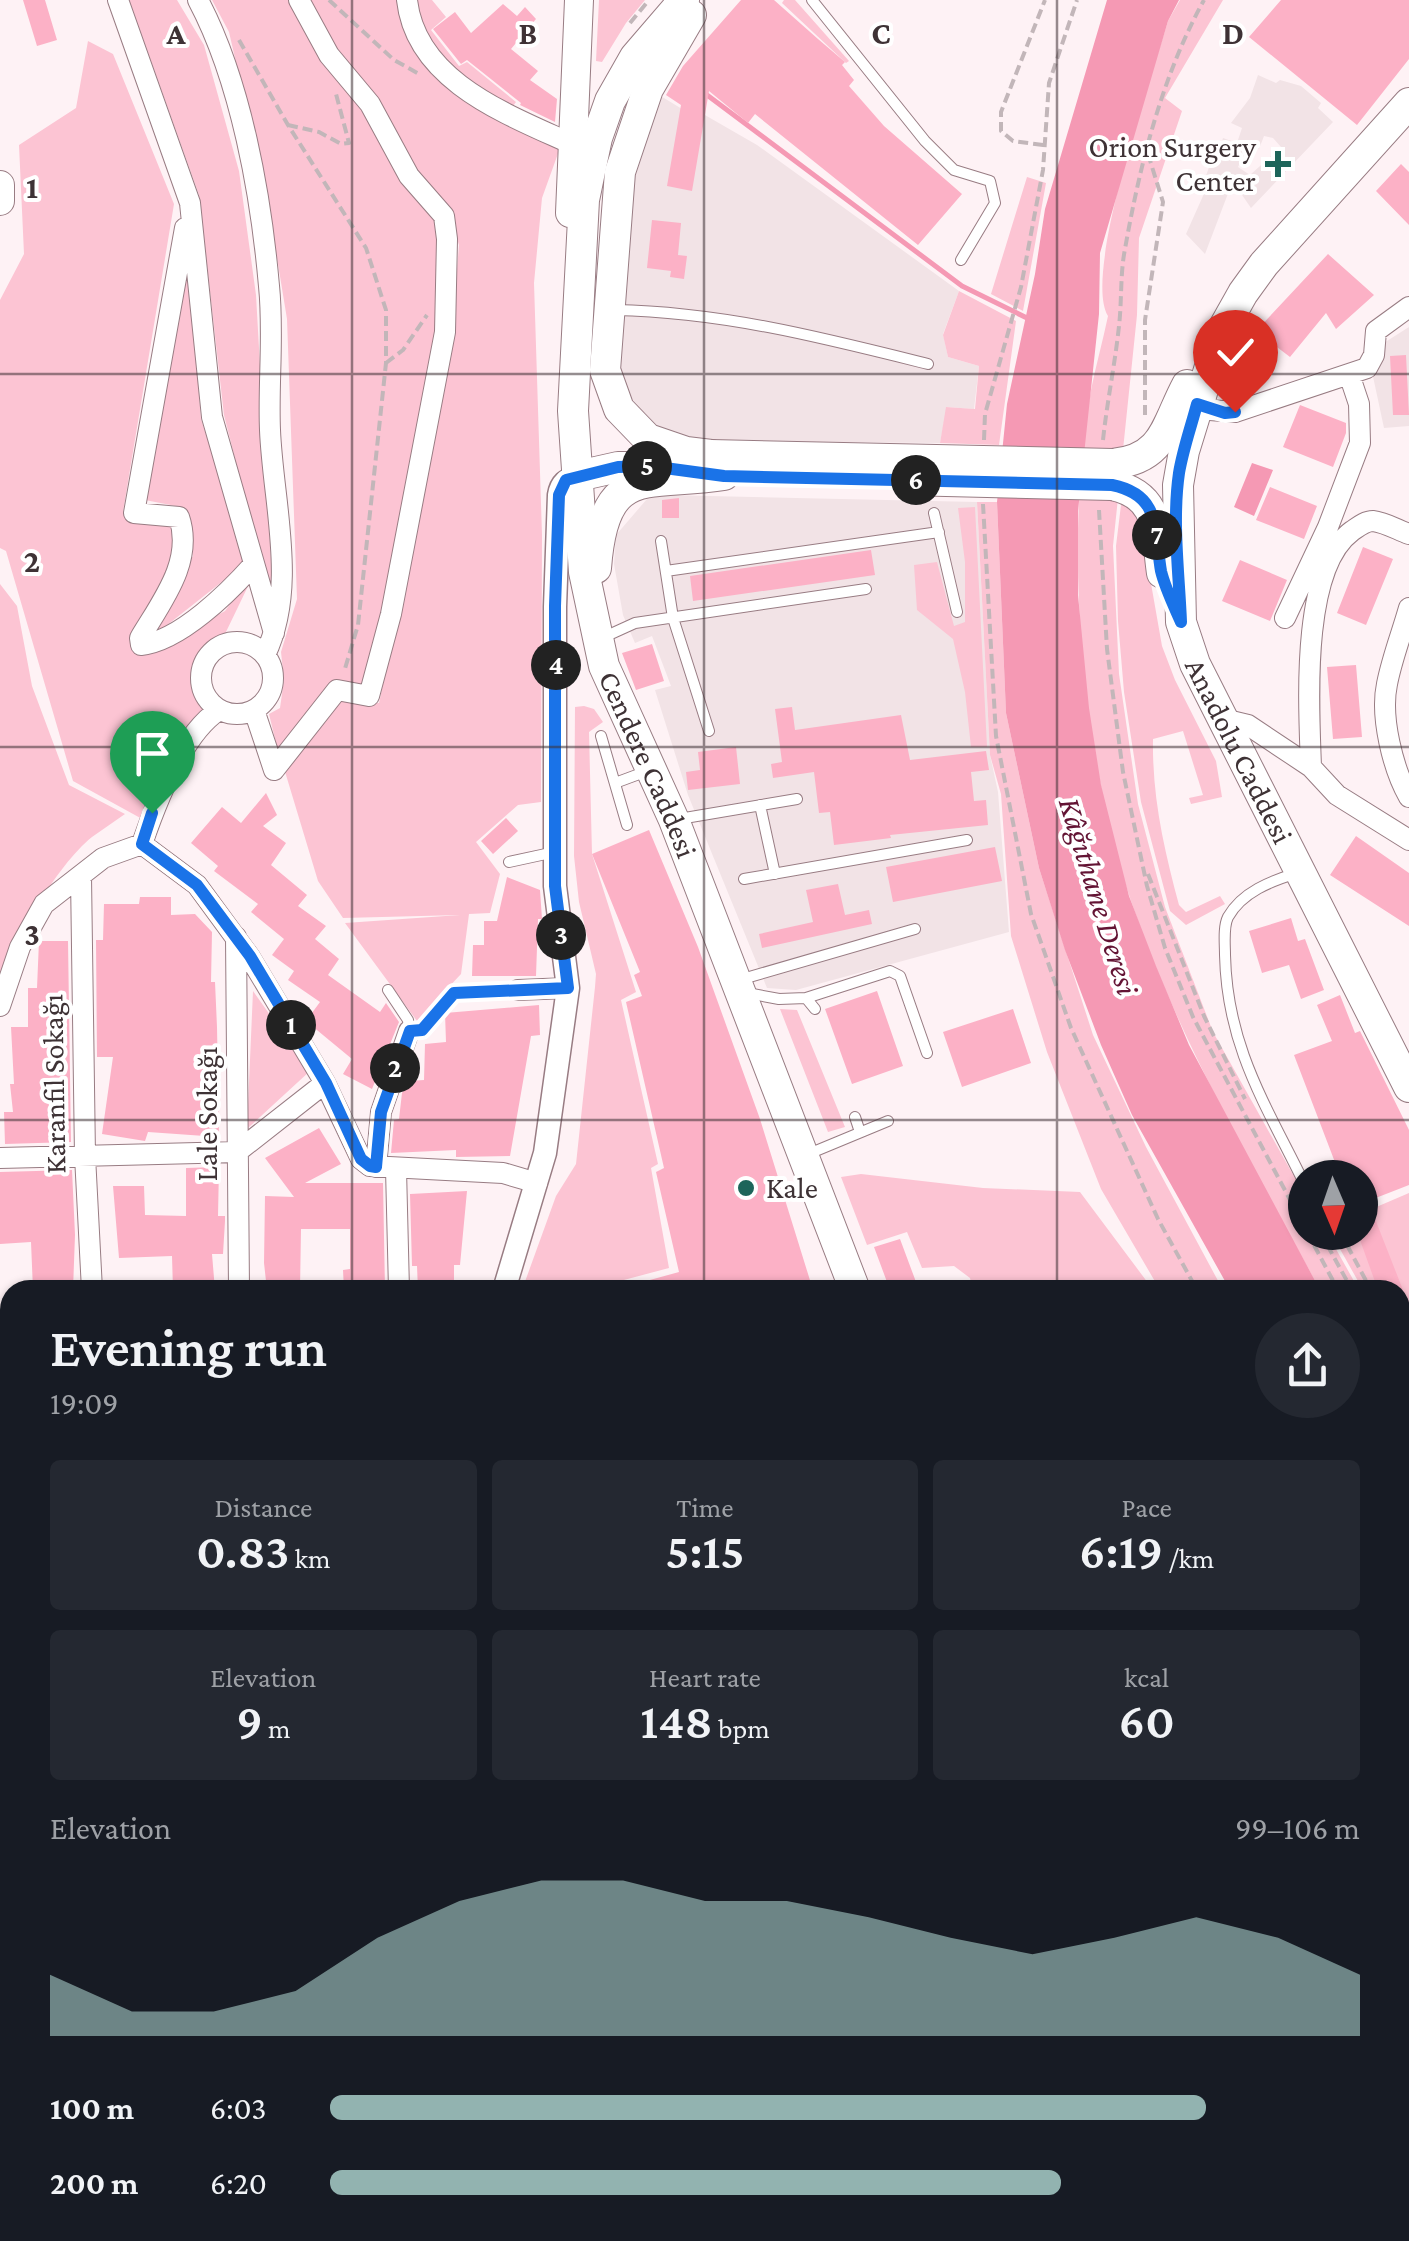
<!DOCTYPE html>
<html lang="en">
<head>
<meta charset="utf-8">
<style>
	body { margin:0; font-family:"Crimson Pro",serif; background:#242831; color:#f1f3f6; height:100vh; display:flex; flex-direction:column; font-size:38px; white-space:nowrap }
	* { box-sizing:border-box; margin:0 }
	p { font-size:32px; color:#9ea1a6 }
	.icon { flex:none; width:55px; height:55px; fill:none; stroke:currentColor; stroke-width:2; stroke-linecap:round; stroke-linejoin:round }
	.map { position:relative; flex:1; overflow:hidden }
	.sheet { position:absolute; left:0px; top:1280px; width:1410px; height:962px; display:flex; flex-direction:column; background:#171b24; border-radius:30px 30px 0 0; box-shadow:0 2px 8px #0004 }
	.sheet>* { flex:none }
	.needle { width:65px; rotate:178deg }
	.controls { position:absolute; left:1288px; top:1160px; display:grid; gap:20px }
	.controls a { display:grid; place-items:center; width:90px; height:90px; border-radius:50%; background:#171b24; box-shadow:0 2px 8px #0004; font-size:50px }
	.pin { position:absolute; display:grid; place-items:center; width:85px; height:85px; color:#fff; margin:-102px -42px; border-radius:50% 50% 50% 0; rotate:-45deg; box-shadow:0 0 10px #0007 }
	.pin .icon { rotate:45deg }
	.km { position:absolute; width:50px; height:50px; margin:-25px; border-radius:50%; background:#222; color:#fff; font-size:28px; line-height:50px; text-align:center }
	.round { display:grid; place-items:center; flex:none; width:105px; height:105px; border-radius:52px; background:#242831 }
	.head { display:flex; align-items:center; justify-content:space-between; height:170px; padding:0 50px }
	h1 { font-size:55px; font-weight:600; line-height:75px }
	.metrics { display:grid; grid-template-columns:repeat(3,1fr); gap:15px; height:170px; padding:10px 50px }
	.metrics div { display:grid; align-content:center; border-radius:10px; background:#242831; text-align:center }
	.metrics b { font-size:50px; font-weight:600 }
	.metrics small { font-size:28px; font-weight:400 }
	.metrics p { font-size:28px }
	.chart { height:280px; padding:20px 50px }
	.chart p { display:flex; justify-content:space-between }
	.chart svg { width:100%; height:180px; margin-top:10px; fill:#92b3b0; opacity:.7 }
	ul { padding:0 50px; list-style:none; font-size:32px }
	li { display:grid; grid-template-columns:160px 120px 1fr; align-items:center; height:75px }
	li i { height:25px; border-radius:12px; background:#92b3b0 }
	.map>svg:first-child { display:block }
</style>
</head>
<body>
<div class="map">
<svg width="1409" height="2241" viewBox="0 0 1409 2241">
	<rect width="100%" height="100%" fill="#fef2f5"/>
	<path fill="#f2e3e6" fill-rule="evenodd" d="M1258,75L1276,83L1280,80L1301,86L1321,103L1318,108L1333,122L1251,208L1240,192L1243,188L1232,183L1205,254L1186,234L1207,187L1203,184L1212,159L1216,160L1223,138L1237,143L1242,128L1231,123L1250,98ZM1264,136L1273,138L1281,147L1250,175L1238,167L1248,146L1259,149Z
		M659,95L687,112L691,107L757,145L959,291L943,334L948,357L979,366L974,409L947,407L940,443L689,441L657,427L638,409L627,389L620,367L631,182Z
		M1409,327V426L1384,428L1368,353Z
		M665,495L977,502L990,755L998,792L1009,932L796,990L767,988L688,795L655,690L671,686L652,636L635,643L623,615L614,564L616,535L647,499Z
		M1409,1819V1884L1400,1888V1823Z"/>
	<path fill="#fcc4d3" d="M129,0H177L204,45L239,171L256,295L274,613L224,415L199,195Z
		M212,0H289L365,105L437,220L443,326L387,611L363,691L333,685L278,751L269,714L280,708L284,680L281,652L297,599L287,319L267,197L229,32Z
		M305,0H399L410,40L560,148L542,198L534,283L542,535L541,802L518,805L476,842L500,874L490,913L469,914L461,974L417,1021L345,923L460,915L343,918L318,881L283,765L339,699L379,703L449,367L459,245L446,205L413,173L334,52Z
		M415,0H432L446,17L431,30L459,66L467,62L516,102L510,110L457,73L427,41Z
		M599,0H645L626,23L602,62L596,61Z
		M784,0H795L849,61L846,63L782,3Z
		M1180,0H1223L1165,98L1182,111L1139,238L1137,315L1113,546L1119,674L1138,804L1165,907L1213,1032L1305,1196V1232L1327,1233L1359,1290H1320C1251,1163 1178,1038 1131,901C1081,753 1063,543 1091,390C1096,365 1103,340 1108,316C1082,275 1153,72 1168,21Z
		M88,41L113,54L174,204L123,512L136,518L179,526L149,653L225,611L249,578L251,580L225,634L200,654L194,675L197,692L208,708L144,820L73,781L6,551L0,548V300L24,254L19,145L76,108Z
		M1027,177L1046,183L1023,311L991,294Z
		M189,262L201,419L247,562L152,637L148,634L193,556L186,508L145,500Z
		M959,291L1016,321L999,445L940,443L946,407L975,409L979,366L948,357L943,335Z
		M977,502H997L1006,713L1039,868L1093,1035L1146,1147L1223,1290H1160L1101,1189L1047,1052L1011,936L1001,794L990,755Z
		M1121,505L1131,507L1140,521L1162,646L1175,680L1216,761L1222,797L1191,804L1189,798L1203,795L1183,731L1153,739C1152,797 1164,849 1179,905L1186,912L1220,896L1225,904L1186,925L1170,911L1141,802L1124,692L1118,621L1116,546Z
		M975,507L987,747H971L965,692L953,639L917,610L914,565L937,562L954,626L965,622V562L958,508Z
		M0,584L17,606L32,686L69,785L125,814C114,822 103,829 92,837C56,866 14,941 0,984Z
		M584,706L594,709L603,722L589,732L592,854L636,992L621,1000L658,1164L651,1168L669,1268L605,1285L606,1290H522L556,1196L576,1164L595,987L596,974L579,902L574,856L575,707Z
		M253,991L310,1071L247,1129Z
		M780,1009L797,1010L845,1127L828,1132Z
		M861,1174L983,1188L1080,1192L1148,1283L1136,1290H973L970,1278L954,1266L922,1268L907,1232L867,1245L841,1177Z
		M1409,1193V1372L1400,1356V1290H1363L1331,1233L1360,1232V1214Z
		M1400,1361L1409,1377V1452L1400,1436Z
		M1400,1619L1409,1635V1733L1400,1716Z
		M10,2151V2232H268L269,2241H0V2152Z
		M868,2232L869,2241H458L452,2233Z
		M1324,2233L1327,2241H887L886,2233Z"/>
	<path fill="#f599b4" d="M1107,0H1179L1168,21L1100,253L1099,314L1078,511V595L1089,708L1101,785L1129,896L1156,966L1189,1045L1320,1290H1230L1132,1115L1101,1045L1065,950L1039,868L1006,713L997,502L1007,404L1035,274L1045,209Z
		M1252,463L1273,470L1254,516L1234,507Z
		M1400,1436L1409,1452V1615L1400,1599Z"/>
	<g fill="none" stroke-linecap="round" stroke-linejoin="round">
		<path stroke="#f599b4" stroke-width="5" d="M703,92L962,286L1029,319"/>
	</g>
	<path fill="#fcb1c6" d="M23,0H45L57,40L37,46Z
		M741,0H774L818,39L845,62L842,65L854,80L849,86L884,126L962,194L918,245L755,114L748,123L709,91L692,191L667,186L681,105L666,95L683,66Z
		M1281,0H1409V59L1357,125L1249,37Z
		M503,4L517,16L525,7L536,19L511,49L538,71L530,80L557,99L555,122L520,105L521,103L467,60L461,64L433,29L455,12L471,33Z
		M1401,164L1409,172V225L1376,191Z
		M652,220L681,223L678,255L687,256L684,279L670,277L671,271L647,268Z
		M1328,254L1374,295L1336,329L1326,313L1290,357L1256,331Z
		M1406,355L1409,415H1393L1390,356Z
		M1300,405L1346,423V433L1333,467L1283,447Z
		M1270,487L1317,506L1304,539L1256,520Z
		M679,498V518H662V500Z
		M1363,547L1393,559L1366,625L1337,613Z
		M871,550L875,575L693,601L690,576Z
		M1240,560L1287,580L1270,621L1222,601Z
		M652,644L664,681L636,690L622,653Z
		M1356,665L1362,737L1333,739L1327,667Z
		M792,707L795,730L901,715L910,760L986,751L989,770L971,772L974,801L986,800L988,825L890,835L891,838L834,845L830,812L819,813L814,772L773,778L771,764L782,762L775,709Z
		M736,747L740,784L688,790L686,772L700,770L698,752Z
		M266,793L277,815L263,826L286,843L271,865L307,895L298,906L326,926L315,939L339,959L328,975L380,1012L386,1003L399,1022L372,1089L343,1074L352,1059L306,1021L320,1002L288,980L294,971L272,955L284,939L251,912L258,904L214,871L218,866L191,843L222,807L241,823Z
		M506,818L518,831L493,854L481,841Z
		M649,830L698,947L760,1119L813,1290H629L628,1286L679,1272L656,1172L664,1168L626,1002L642,996L634,975L640,972L592,854Z
		M1356,836L1409,873V926L1330,875Z
		M995,847L1002,881L893,902L886,867Z
		M507,877L540,890L542,919H538L536,976H472L473,945H484V921H497Z
		M838,884L845,915L869,910L872,924L762,948L759,934L813,922L806,890Z
		M140,897H171V915L195,914L212,932L211,982H215L217,1027L219,1137L148,1132L145,1141L102,1134L113,1057H97L96,940H103L104,904H139Z
		M1291,918L1298,941L1305,939L1324,990L1301,999L1289,965L1262,973L1249,931Z
		M39,941H68L71,1142L5,1144L4,1112H13L10,1084H14L11,1027H28V988H37Z
		M877,991L903,1066L852,1084L825,1009Z
		M1340,995L1355,1033L1360,1031L1409,1130V1185L1368,1201L1403,1290H1378L1360,1240V1178H1341L1294,1055L1332,1041L1317,1005Z
		M539,1005L540,1035L531,1036L510,1156L456,1157V1150L391,1153L394,1120L399,1119L402,1093L408,1081L424,1080L425,1044L446,1042L445,1013Z
		M1013,1009L1031,1063L962,1087L943,1032Z
		M319,1128L341,1164L305,1183H383L385,1290H344L343,1270L350,1269V1229H301L300,1290H267L264,1263L265,1196L294,1197L265,1158Z
		M219,1167L218,1216H225V1221L223,1254H212L215,1290H173L172,1256L119,1258L113,1186H144L145,1215L186,1216V1168Z
		M72,1170L75,1235L73,1290H33L31,1242L0,1244V1172Z
		M467,1191L460,1265H454V1290H418L417,1266H412L410,1194Z
		M900,1239L919,1290H890L874,1247Z"/>
	<g fill="none" stroke-linecap="round" stroke-linejoin="round">
		<defs>
			<path id="service" d="M812,0L925,141L954,170L990,181L995,203L961,260
				M615,310C723,312 824,338 928,364
				M934,513L957,612
				M661,541L673,618L709,731
				M666,571L939,532
				M602,638L635,623L866,589
				M601,736L627,825
				M615,783L650,770
				M760,805L775,874
				M679,819L797,799
				M509,862L555,852
				M1297,873C1271,881 1242,892 1228,917C1223,927 1225,944 1225,955C1227,1047 1266,1105 1305,1185
				M744,879L967,840
				M739,980L915,929
				M388,990L408,1020L409,1031
				M747,993L779,999L806,998L815,1009
				M806,998L890,971L900,976L927,1053
				M855,1117L860,1132
				M806,1155L888,1121"/>
			<path id="minor" d="M118,0L190,203L212,417L274,633
				M198,0C241,81 261,195 269,286C274,334 268,383 270,430C273,504 298,586 265,655
				M407,0C416,82 509,115 574,145
				M185,228L134,513L179,517C194,561 162,601 140,638L141,645C180,641 229,592 254,564
				M1197,404L1210,410L1235,412L1367,368L1374,355L1376,331L1409,307
				M1409,608C1402,633 1392,658 1387,684C1380,717 1393,769 1409,797
				M1285,618L1328,527L1360,443L1359,404L1349,374
				M201 678a36 36 0 1 1 72 0a36 36 0 1 1-72 0Z
				M254,710L274,770
				M1223,719L1248,725L1311,767L1337,795L1409,840
				M1311,767C1309,707 1300,569 1352,531C1358,527 1365,521 1373,521C1384,522 1398,530 1409,534
				M274,770L337,690L369,696L391,614L445,332L447,239L444,216L409,176L370,104L329,55L299,0
				M142,844C156,803 182,734 219,710
				M81,877L85,1156L92,1290
				M236,937L239,1290
				M518,990L568,988
				M0,1006L20,947L44,904L103,858L142,844L197,885L249,956L325,1083L361,1159L370,1166L503,1173L537,1183
				M0,1158L237,1152L325,1083
				M376,1167L381,1112L409,1031
				M396,1169L399,1290
				M0,1346L10,1347
				M0,1519H10
				M0,1686L10,1685
				M0,1846L10,1845
				M0,2010L10,2011
				M0,2099L10,2086
				M874,2232L875,2241
				M406,2241L407,2235"/>
			<path id="tertiary" d="M504,1290L545,1153L568,988L555,886V607L559,495C561,483 566,480 578,476
				M313,2232L315,2241"/>
			<path id="secondary" d="M0,185V201
				M570,213L579,0"/>
			<g id="primary">
				<path id="s1" d="M684,0L635,57L610,101L597,138L584,200L573,411L584,572L604,666L674,820L855,1290"/>
				<path d="M691,15L648,89L620,172L605,370L619,409L648,439L686,452L711,455"/>
				<path id="s2" d="M1409,103L1264,264L1243,293L1220,334L1184,451L1178,485L1181,622L1195,664L1409,1087"/>
				<path d="M1113,464C1165,459 1166,424 1187,385"/>
				<path d="M578,476L618,467H662"/>
				<path d="M1112,485C1161,495 1156,532 1162,573"/>
				<path d="M596,568C604,462 646,487 724,475"/>
				<path d="M1400,1907L1409,1904"/>
				<path d="M1400,1934L1409,1930"/>
				<path d="M1400,2203L1409,2233"/>
			</g>
		</defs>
		<use href="#service" stroke="#987c83" stroke-width="12"/>
		<use href="#minor" stroke="#987c83" stroke-width="22"/>
		<use href="#tertiary" stroke="#987c83" stroke-width="25"/>
		<use href="#secondary" stroke="#987c83" stroke-width="30"/>
		<use href="#primary" stroke="#987c83" stroke-width="32"/>
		<path stroke="#c2b6b9" stroke-width="4" stroke-dasharray="10 5" stroke-linecap="butt" d="M329,0L394,60L421,75
			M630,23L649,0
			M239,40L288,125L366,248L386,310V363L358,625L344,672
			M288,125L319,132L341,144L349,143L336,94
			M1043,145L1013,141L1001,131V112L1045,0
			M386,363L403,350L427,315
			M1145,415V320L1163,202L1148,154
			M984,440L985,414L1021,287L1043,170L1049,83L1077,0
			M1103,440C1107,402 1115,364 1119,326C1122,300 1120,274 1125,249C1140,164 1162,76 1204,0
			M983,504L996,736L1031,914L1071,1028L1158,1219L1197,1290
			M1099,510L1107,649L1123,772L1147,886L1165,948L1193,1017L1305,1228
			M1148,874L1204,1016L1245,1099
			M427,1024L454,993L499,991
			M1307,1232L1338,1290
			M1320,1232L1352,1290
			M1340,1232L1371,1290
			M1400,1341L1409,1354
			M1400,1380L1409,1397
			M1400,1402L1409,1418
			M1400,1661L1409,1678
			M1400,1966L1409,1962
			M577,2232L583,2241
			M704,2232L708,2241"/>
		<use href="#service" stroke="#fff" stroke-width="10"/>
		<use href="#minor" stroke="#fff" stroke-width="20"/>
		<use href="#tertiary" stroke="#fff" stroke-width="22"/>
		<use href="#secondary" stroke="#fff" stroke-width="28"/>
		<use href="#primary" stroke="#fff" stroke-width="30"/>
		<defs>
			<path id="primary-bridge" d="M711,455L1113,464
				M905,480L1112,485"/>
		</defs>
		<use href="#primary-bridge" stroke="#987c83" stroke-width="32" stroke-linecap="butt"/>
		<use href="#primary-bridge" stroke="#fff" stroke-width="30"/>
	</g>
	<g fill="none" stroke-linecap="round" stroke-linejoin="round">
		<defs>
			<path id="route" d="M152,813L142,844L197,885L250,956L326,1083L361,1159L370,1166L376,1167L381,1112L410,1031L422,1030L454,993L568,988L555,886V606L559,495L566,480L618,467L650,466L724,476L1112,485C1162,495 1154,531 1161,571C1165,588 1174,606 1181,622C1179,573 1172,521 1179,473C1183,449 1191,427 1197,404L1225,413L1235,412"/>
		</defs>
		<use href="#route" stroke="#fff" stroke-width="20"/>
		<use href="#route" stroke="#1a73e8" stroke-width="12"/>
	</g>
	<path fill="none" stroke="#3e3235" stroke-width="2.5" stroke-opacity="0.55" d="M352,0V1290M704,0V1290M1057,0V1290M0,374H1409M0,747H1409M0,1120H1409M0,1494H10M1400,1494H1409M0,1868H10M1400,1868H1409M352,2232V2241M704,2232V2241M1057,2232V2241"/>
	<g fill="#1d655a" stroke="#fff" stroke-width="4">
		<path d="M1273 149h10v10h10v10h-10v10h-10v-10h-10v-10h10z"/>
		<circle cx="746" cy="1188" r="10"/>
	</g>
	<g text-anchor="middle" stroke-width="8" stroke-linejoin="round" paint-order="stroke">
		<g font-size="30" fill="#3e3235" stroke="#fff" text-anchor="end">
			<text x="1256" y="157">Orion Surgery<tspan x="1256" dy="34">Center</tspan></text>
			<text x="766" y="1198" text-anchor="start">Kale</text>
		</g>
		<g font-size="30" fill="#3e3235" stroke="#fff">
			<text dy="10" stroke="none"><textPath href="#s2" startOffset="735">Anadolu Caddesi</textPath></text>
			<text dy="10" stroke="none"><textPath href="#s1" startOffset="805">Cendere Caddesi</textPath></text>
			<text transform="translate(54 1084) rotate(-91)" y="10">Karanfil Sokağı</text>
			<text transform="translate(207 1114) rotate(-90)" y="10">Lale Sokağı</text>
		</g>
		<g font-size="32" font-style="italic" fill="#631434" stroke="#fff">
			<text transform="translate(1099 896) rotate(73)" y="11">Kâğıthane Deresi</text>
		</g>
	</g>
	<g font-size="32" text-anchor="middle" font-weight="bold" fill="#3e3235" stroke="#fff" stroke-width="8" stroke-linejoin="round" paint-order="stroke">
		<text x="176" y="44">A</text>
		<text x="528" y="44">B</text>
		<text x="881" y="44">C</text>
		<text x="1233" y="44">D</text>
		<text x="32" y="198">1</text>
		<text x="32" y="572">2</text>
		<text x="32" y="945">3</text>
	</g>
</svg>
<div class="controls">
<a><svg class="needle" viewBox="-14 -14 28 28"><path d="M0-13l5 13h-10z" fill="#e53935"/><path d="M0 13l5-13h-10z" fill="#9ea1a6"/></svg></a>
</div>
<div class="pin" style="left:152px;top:813px;background:#1e9e55"><svg class="icon" aria-label="arrive" viewBox="0 0 24 24"><path d="M6 21V4h12l-3 4 3 4H6"/></svg></div>
<div class="pin" style="left:1235px;top:412px;background:#d93025"><svg class="icon" aria-label="check" viewBox="0 0 24 24"><path d="M5 12l5 5 9-10"/></svg></div>
<b class="km" style="left:291px;top:1025px">1</b>
<b class="km" style="left:395px;top:1068px">2</b>
<b class="km" style="left:561px;top:935px">3</b>
<b class="km" style="left:556px;top:665px">4</b>
<b class="km" style="left:647px;top:466px">5</b>
<b class="km" style="left:916px;top:480px">6</b>
<b class="km" style="left:1157px;top:535px">7</b>
<section class="sheet">
<div class="head"><div><h1>Evening run</h1><p>19:09</p></div><a class="round"><svg class="icon" aria-label="share" viewBox="0 0 24 24"><path d="M12 15V3M7 8l5-5 5 5M5 13v7h14v-7"/></svg></a></div>
<div class="metrics">
<div><p>Distance</p><b>0.83<small> km</small></b></div>
<div><p>Time</p><b>5:15</b></div>
<div><p>Pace</p><b>6:19<small> /km</small></b></div>
</div>
<div class="metrics">
<div><p>Elevation</p><b>9<small> m</small></b></div>
<div><p>Heart rate</p><b>148<small> bpm</small></b></div>
<div><p>kcal</p><b>60</b></div>
</div>
<div class="chart"><p><span>Elevation</span>99–106 m</p>
<svg viewBox="0 0 160 44" preserveAspectRatio="none"><path d="M0 44V29L10 38L20 38L30 33L40 20L50 11L60 6L70 6L80 11L90 11L100 15L110 20L120 24L130 20L140 15L150 20L160 29V44z"/></svg>
</div>
<ul>
<li><b>100 m</b>6:03<i style="width:85%"></i></li>
<li><b>200 m</b>6:20<i style="width:71%"></i></li>
</ul>
</section>
</div>
</body>
</html>
